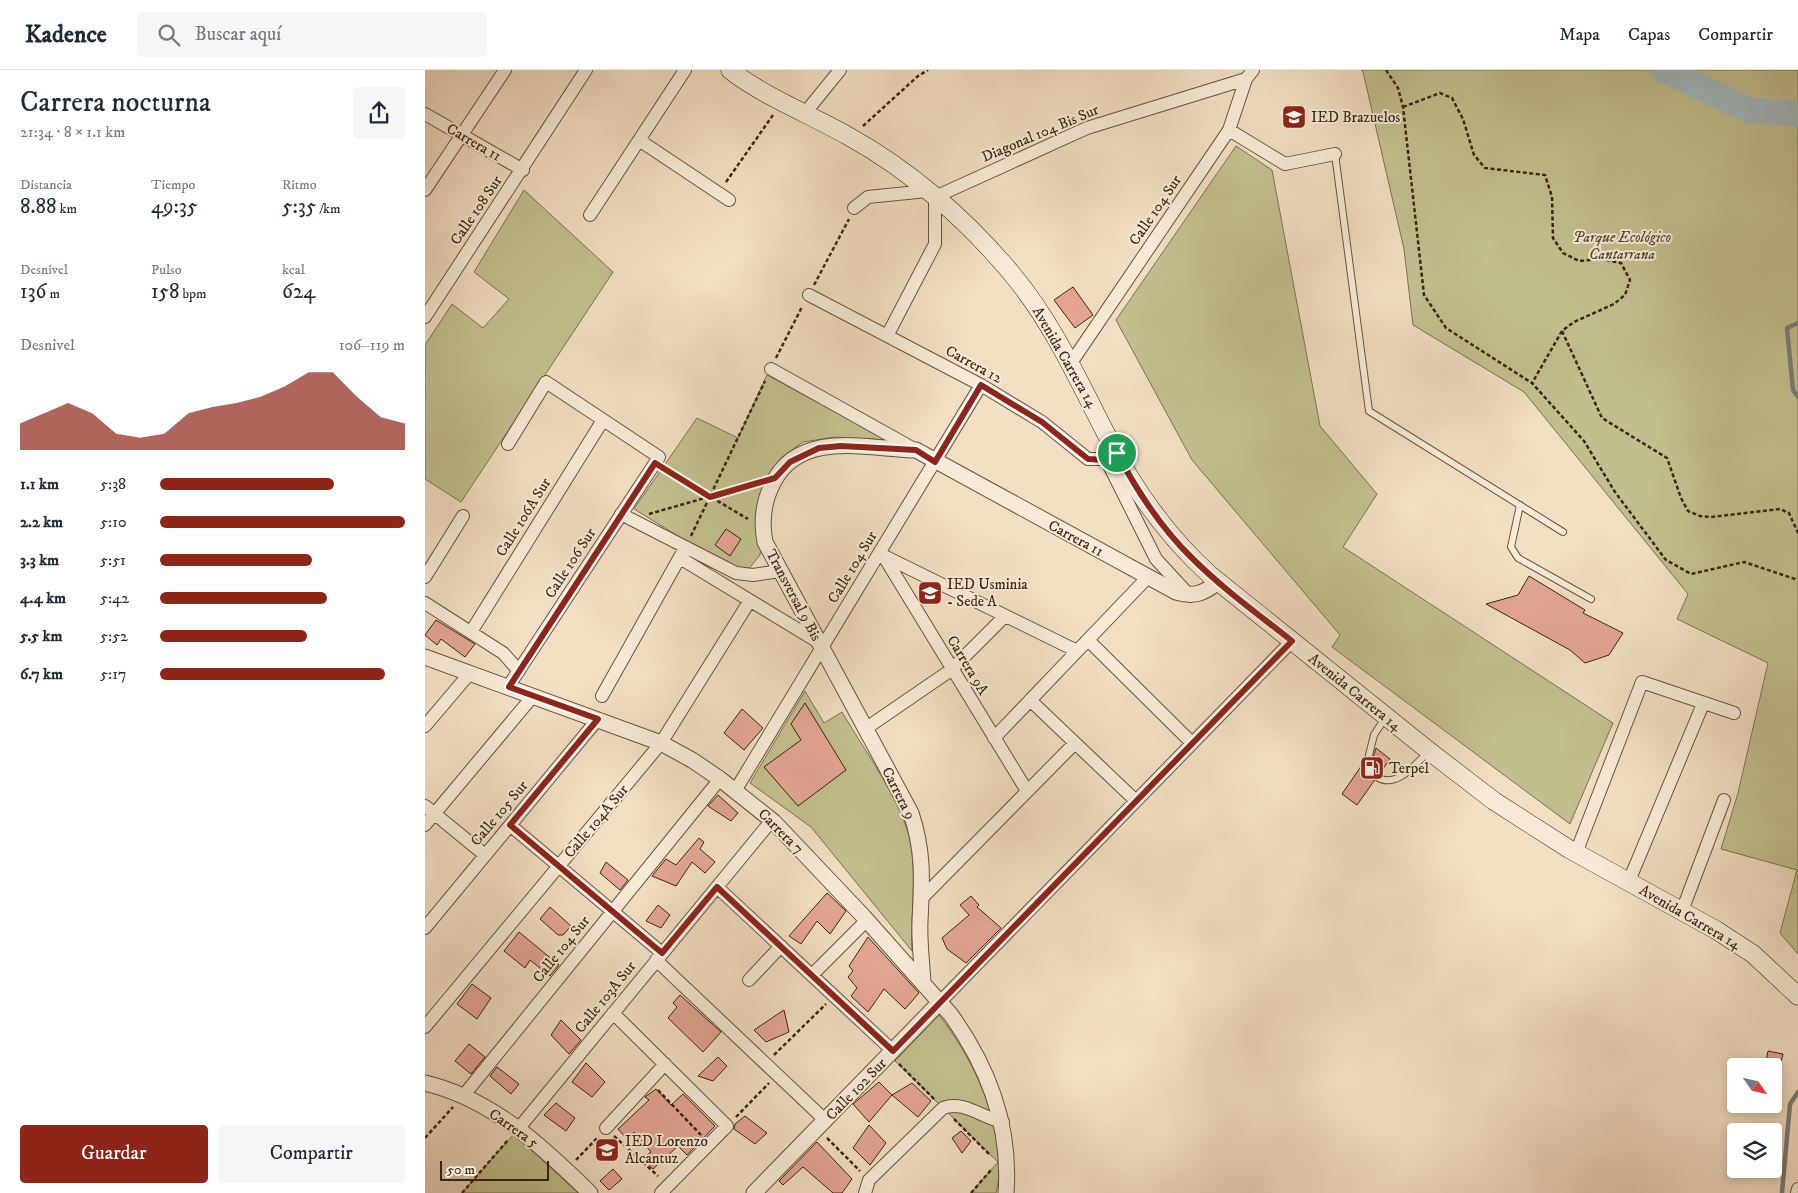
<!DOCTYPE html>
<html lang="es">
<head>
<meta charset="utf-8">
<style>
	body { margin:0; font-family:"IM FELL DW Pica",serif; background:#f6f6f7; color:#1f2937; height:100vh; display:flex; flex-direction:column; font-size:19px; white-space:nowrap }
	* { box-sizing:border-box; margin:0 }
	p { font-size:16px; color:#747a83 }
	.icon { flex:none; width:28px; height:28px; fill:none; stroke:currentColor; stroke-width:2; stroke-linecap:round; stroke-linejoin:round }
	.map { position:relative; flex:1; overflow:hidden }
	.sheet { display:flex; flex-direction:column; background:#fff; width:425px }
	.sheet>* { flex:none }
	.needle { width:32px; rotate:124deg }
	.buttons { position:absolute; left:1302px; top:988px; display:grid; gap:10px }
	.buttons a { display:grid; place-items:center; width:55px; height:55px; border-radius:5px; background:#fff; box-shadow:0 2px 8px #0003; font-size:25px }
	.scale { position:absolute; left:15px; bottom:12px; width:109px; box-sizing:border-box; padding-left:5px; border:2px solid #3b2615; border-top:0; font-size:14px; line-height:18px; white-space:nowrap; color:#3b2615; -webkit-text-stroke:4px #f7ead7; paint-order:stroke }
	.pin { position:absolute; display:grid; place-items:center; width:42px; height:42px; color:#fff; margin:-21px; border:2px solid #fff; border-radius:50%; box-shadow:0 1px 5px #0007 }
	.round { display:grid; place-items:center; flex:none; width:52px; height:52px; border-radius:5px; background:#f6f6f7 }
	.summary { display:flex; align-items:center; justify-content:space-between; height:85px; padding:0 20px }
	h1 { font-size:28px; font-weight:600; line-height:38px }
	.metrics { display:grid; grid-template-columns:repeat(3,1fr); gap:8px; height:85px; padding:5px 20px }
	.metrics div { display:grid; align-content:center }
	.metrics b { font-size:21px; font-weight:600 }
	.metrics small { font-size:14px; font-weight:400 }
	.metrics p { font-size:14px }
	.chart { height:140px; padding:10px 20px }
	.chart p { display:flex; justify-content:space-between }
	.chart svg { width:100%; height:90px; margin-top:5px; fill:#8f2418; opacity:.7 }
	.primary-button { display:flex; gap:10px; margin-top:auto; padding:10px 20px }
	.primary-button a { flex:1; height:58px; border-radius:5px; background:#8f2418; color:#fff; font-size:20px; font-weight:600; line-height:58px; text-align:center }
	.primary-button a+a { background:#f6f6f7; color:#1f2937 }
	ul { padding:0 20px; list-style:none; font-size:16px }
	li { display:grid; grid-template-columns:80px 60px 1fr; align-items:center; height:38px }
	li i { height:12px; border-radius:6px; background:#8f2418 }
	header { display:flex; align-items:center; gap:30px; box-sizing:border-box; height:70px; padding:0 25px; background:#fff; border-bottom:1px solid #e0e1e3 }
	header strong { font-size:24px }
	nav { display:flex; gap:28px; margin-inline-start:auto; font-size:18px }
	.search { width:350px; height:45px; background:#f6f6f7; display:flex; align-items:center; gap:12px; box-sizing:border-box; padding:0 18px; border-radius:5px; color:#747a83; font-size:19px }
	main { display:flex; flex:1; min-height:0 }
	.map>svg:first-child { display:block }
</style>
</head>
<body>
<header>
<strong>Kadence</strong>
<div class="search"><svg class="icon" aria-label="search" viewBox="0 0 24 24"><circle cx="10" cy="10" r="6"/><path d="M15 15l6 6"/></svg>Buscar aquí</div>
<nav><a>Mapa</a><a>Capas</a><a>Compartir</a></nav>
</header>
<main>
<section class="sheet">
<div class="summary"><div><h1>Carrera nocturna</h1><p>21:34 · 8 × 1.1 km</p></div><a class="round"><svg class="icon" aria-label="share" viewBox="0 0 24 24"><path d="M12 15V3M7 8l5-5 5 5M5 13v7h14v-7"/></svg></a></div>
<div class="metrics">
<div><p>Distancia</p><b>8.88<small> km</small></b></div>
<div><p>Tiempo</p><b>49:35</b></div>
<div><p>Ritmo</p><b>5:35<small> /km</small></b></div>
</div>
<div class="metrics">
<div><p>Desnivel</p><b>136<small> m</small></b></div>
<div><p>Pulso</p><b>158<small> bpm</small></b></div>
<div><p>kcal</p><b>624</b></div>
</div>
<div class="chart"><p><span>Desnivel</span>106–119 m</p>
<svg viewBox="0 0 160 44" preserveAspectRatio="none"><path d="M0 44V31L10 26L20 21L30 26L40 36L50 38L60 36L70 26L80 23L90 21L100 18L110 13L120 6L130 6L140 18L150 28L160 31V44z"/></svg>
</div>
<ul>
<li><b>1.1 km</b>5:38<i style="width:71%"></i></li>
<li><b>2.2 km</b>5:10<i style="width:100%"></i></li>
<li><b>3.3 km</b>5:51<i style="width:62%"></i></li>
<li><b>4.4 km</b>5:42<i style="width:68%"></i></li>
<li><b>5.5 km</b>5:52<i style="width:60%"></i></li>
<li><b>6.7 km</b>5:17<i style="width:92%"></i></li>
</ul>
<div class="primary-button"><a>Guardar</a><a>Compartir</a></div>
</section>
<div class="map">
<svg width="1373" height="1123" viewBox="0 0 1373 1123">
	<rect width="100%" height="100%" fill="#f2dec2"/>
	<filter id="stains"><feTurbulence type="fractalNoise" baseFrequency=".004" numOctaves="4"/><feColorMatrix values="0 0 0 0 .2 0 0 0 0 .09 0 0 0 0 .02 0 0 0 .5 -.17"/></filter>
	<radialGradient id="worn" r=".72"><stop offset=".6" stop-color="#630" stop-opacity="0"/><stop offset="1" stop-color="#630" stop-opacity=".3"/></radialGradient>
	<path fill="#c2bf8e" stroke="#7e7252" d="M936,0H1373V884L1355,863L1372,800L1296,779L1313,723L1343,593L1252,549L1263,524L1099,322L988,255L979,179L938,2Z
		M811,76L847,100L895,356L952,424L918,477L1188,653L1145,754L907,577L915,565L767,390L691,250Z
		M99,120L188,202L36,432L0,409V275L27,234L58,258L84,229L49,202Z
		M342,305L462,370L410,367L378,372L357,387L343,408L335,485L322,501L302,496L209,439L272,348L313,368Z
		M380,621L399,653L417,642C438,678 473,726 484,766C493,803 485,844 487,881L386,757L325,713Z
		M514,945C549,990 586,1064 571,1123H546L573,1092L470,991Z
		M89,1064L153,1123H37Z"/>
	<g fill="none" stroke-linecap="round" stroke-linejoin="round">
		<path stroke="#787e7a" stroke-width="4.5" d="M1373,253L1362,258L1368,320L1373,327
			M1357,1123L1365,1034L1373,1022"/>
		<path stroke="#a0b9be" stroke-width="26" d="M1239,0L1324,40L1373,44"/>
	</g>
	<path fill="#e3a593" stroke="#3b2615" d="M648,217L668,245L650,258L629,230Z
		M301,459L316,469L305,486L290,475Z
		M1104,506L1160,540L1158,543L1198,563L1184,585L1160,593L1145,580L1061,534L1093,525Z
		M11,550L50,574L40,587L16,569L12,575L0,565Z
		M380,633L421,700L373,736L339,697L376,670L366,654Z
		M317,639L338,658L319,680L299,663Z
		M951,678L965,689L955,703L948,705L949,711L932,735L917,724L941,689L948,688Z
		M293,725L313,743L306,751L283,736Z
		M274,768L279,772L275,779L290,792L280,803L267,792L251,816L227,806L241,789L251,795Z
		M181,792L203,810L195,820L175,803Z
		M402,823L421,841L405,864L392,851L376,874L364,866Z
		M546,826L554,835L552,837L576,858L541,893L522,879L517,868L544,845L535,835Z
		M233,835L245,845L236,858L221,851Z
		M125,837L146,856L138,865H133L115,849Z
		M94,862L134,895L125,906L105,890L100,898L79,881Z
		M443,867L494,923L480,939L459,919L443,942L426,926L432,918L423,907L428,901L424,896Z
		M47,914L66,928L52,949L32,934Z
		M255,925L296,962L278,982L243,948L252,937L248,933Z
		M359,940L364,962L341,972L329,960Z
		M136,950L156,970L144,984L126,965Z
		M44,974L60,987L46,1004L30,991Z
		M1343,981L1358,984L1355,996H1340Z
		M293,987L302,996L288,1011L273,1006Z
		M161,993L180,1012L167,1027L147,1012Z
		M72,997L94,1014L86,1024L65,1006Z
		M454,1012L467,1025L444,1052L428,1034Z
		M487,1013L506,1031L493,1047L467,1025Z
		M231,1019L246,1035L258,1024L290,1056L262,1085L253,1076L228,1099L218,1088L226,1082L209,1062L202,1069L193,1059L224,1030L220,1027Z
		M131,1033L150,1048L141,1061L119,1045Z
		M320,1046L342,1063L330,1074L309,1059L310,1054Z
		M444,1055L461,1073L445,1095L428,1078Z
		M536,1061L546,1071L537,1083L527,1068Z
		M392,1072L427,1109L417,1123H408L378,1097L358,1115L354,1111Z
		M188,1099L197,1109L184,1120L175,1111Z"/>
	<g fill="none" stroke-linecap="round" stroke-linejoin="round">
		<defs>
			<path id="service" d="M910,84L944,341L1138,462
				M1095,435L1086,477L1093,488L1166,529
				M944,685L949,665L960,648
				M952,707C971,719 990,695 1003,682"/>
			<path id="minor" d="M380,43L415,0
				M0,44L98,100
				M804,60L860,94L910,84
				M214,70L304,130
				M0,120L80,0
				M429,138L443,127L502,121
				M165,145L260,0
				M384,225L556,315L617,352L663,389H681L692,383
				M0,247L161,0
				M462,266L510,174V127L662,58L821,9
				M646,293L804,60L821,9L828,0
				M346,299L491,380
				M83,374L121,312L234,387L83,617
				M681,389L731,489L765,526
				M196,444L311,503L328,505L355,501
				M458,485L602,721
				M459,486L652,581
				M255,488L395,573
				M0,507L38,446
				M0,533L78,583L94,601
				M46,562L178,350
				M663,570L767,673
				M177,626L260,478
				M605,630L711,731
				M0,656L45,603
				M440,659L526,600L580,546
				M569,668L723,507
				M310,721L556,315
				M0,736L60,785
				M0,755L108,626
				M85,755L237,883
				M1151,783L1217,612L1309,643
				M1204,811L1278,634
				M292,817L468,981
				M497,828L650,673
				M1257,841L1299,730
				M0,858L173,649
				M231,890L400,1050
				M387,905L442,850
				M324,910L356,876
				M515,932L867,571
				M188,943L302,1056L236,1123
				M0,957L236,673L324,532
				M39,1025L295,709
				M94,1058L347,750
				M181,1058L240,994
				M440,1123L444,1110L518,1038C539,1030 557,1048 578,1052
				M1372,1123L1373,1119"/>
			<path id="tertiary" d="M0,587L236,673L267,690L295,709L349,752L439,847L526,945C564,998 586,1057 581,1123
				M498,913C497,892 494,872 495,851C497,811 499,782 486,743L340,472C336,451 338,432 348,413C375,359 443,379 491,380L751,522C769,527 778,524 793,512
				M0,1013C67,1029 117,1076 165,1123
				M329,1123L515,932"/>
			<path id="secondary" d="M305,0C338,26 386,45 423,66C485,100 542,150 587,204C637,264 664,336 702,403C725,441 752,475 785,505L1004,681L1069,731L1144,779L1291,860L1328,884L1373,926"/>
		</defs>
		<use href="#service" stroke="#695440" stroke-width="8"/>
		<use href="#minor" stroke="#695440" stroke-width="14"/>
		<use href="#tertiary" stroke="#695440" stroke-width="17"/>
		<use href="#secondary" stroke="#3b2615" stroke-width="19"/>
		<path stroke="#3b2615" stroke-width="2.5" stroke-dasharray="4 2.5" stroke-linecap="butt" d="M961,0L973,18L978,37L999,225L1021,258L1107,313L1159,371L1190,422L1241,490L1266,504L1319,492L1373,510
			M978,37L1015,23L1027,28L1038,49L1049,85L1060,98L1120,105L1127,127L1128,168L1138,183L1154,191L1177,189L1196,193L1205,210L1200,225L1189,234L1149,252L1137,261L1107,313
			M438,56L493,6L503,0
			M301,112L348,45
			M389,215L424,149
			M1137,261L1177,348L1242,388L1256,428L1263,441L1275,446L1286,447L1355,439L1364,443L1373,463
			M351,288L377,237
			M242,401L323,449
			M224,444L332,413
			M266,466L340,311
			M349,985L401,934
			M474,994L509,1029
			M233,1020L276,1065
			M311,1047L344,1013
			M529,1049L566,1086
			M189,1066L233,1106
			M0,1068L28,1037
			M402,1068L435,1101
			M151,1090L173,1067
			M37,1123L83,1070
			M546,1123L566,1100"/>
		<use href="#service" stroke="#f7ead7" stroke-width="6"/>
		<use href="#minor" stroke="#f7ead7" stroke-width="12"/>
		<use href="#tertiary" stroke="#f7ead7" stroke-width="15"/>
		<use href="#secondary" stroke="#f7ead7" stroke-width="18"/>
	</g>
	<g fill="none" stroke-linecap="round" stroke-linejoin="round">
		<defs>
			<path id="route" d="M556,315L617,352L663,389L680,390L692,383C712,421 736,458 767,488C798,519 833,544 867,571L468,981L292,817L237,883L85,755L173,649L84,617L230,393L285,427L350,408L365,392L394,378L416,376L491,380L510,392Z"/>
		</defs>
		<use href="#route" stroke="#fff" stroke-width="10"/>
		<use href="#route" stroke="#8f2418" stroke-width="6"/>
	</g>
	<defs>
		<symbol id="school-square" viewBox="-11 -11 22 22"><rect x="-9" y="-9" width="18" height="18" rx="4" fill="#8f2418" stroke="#f7ead7"/><path d="M0-5L7-2L0 1L-7-2ZM-4 1L0 2.5L4 1V4Q0 6-4 4Z" fill="#fff"/></symbol>
		<symbol id="fuel-square" viewBox="-11 -11 22 22"><rect x="-9" y="-9" width="18" height="18" rx="4" fill="#8f2418" stroke="#f7ead7"/><path d="M-5.5-6h7V0h2V4h1.3V-2.5L3-4.5l.8-.8L6-3V5H2.5V1h-1V6h-7ZM-4.2-4.7v3.2H.2V-4.7Z" fill="#fff"/></symbol>
	</defs>
	<g fill-rule="evenodd">
		<use href="#school-square" x="855" y="33" width="28" height="28"/>
		<use href="#school-square" x="491" y="509" width="28" height="28"/>
		<use href="#fuel-square" x="933" y="684" width="28" height="28"/>
		<use href="#school-square" x="168" y="1066" width="28" height="28"/>
	</g>
	<g text-anchor="middle" stroke-width="4" stroke-linejoin="round" paint-order="stroke">
		<g font-size="15" fill="#3b2615" stroke="#f7ead7" text-anchor="start">
			<text x="886" y="52">IED Brazuelos</text>
			<text x="522" y="519">IED Usminia<tspan x="522" dy="17">- Sede A</tspan></text>
			<text x="964" y="703">Terpel</text>
			<text x="200" y="1076">IED Lorenzo<tspan x="200" dy="17">Alcantuz</tspan></text>
		</g>
		<g font-size="15" fill="#3b2615" stroke="#f7ead7">
			<text transform="translate(615 63) rotate(-23)" y="5">Diagonal 104 Bis Sur</text>
			<text transform="translate(49 72) rotate(30)" y="5">Carrera 11</text>
			<text transform="translate(51 140) rotate(-56)" y="5">Calle 108 Sur</text>
			<text transform="translate(730 140) rotate(-56)" y="5">Calle 104 Sur</text>
			<text transform="translate(640 287) rotate(60)" y="5">Avenida Carrera 14</text>
			<text transform="translate(549 294) rotate(29)" y="5">Carrera 12</text>
			<text transform="translate(98 447) rotate(-58)" y="5">Calle 106A Sur</text>
			<text transform="translate(651 468) rotate(28)" y="5">Carrera 11</text>
			<text transform="translate(145 493) rotate(-57)" y="5">Calle 106 Sur</text>
			<text transform="translate(427 497) rotate(-59)" y="5">Calle 104 Sur</text>
			<text transform="translate(369 525) rotate(62)" y="5">Transversal 9 Bis</text>
			<text transform="translate(543 595) rotate(59)" y="5">Carrera 9A</text>
			<text transform="translate(930 622) rotate(39)" y="5">Avenida Carrera 14</text>
			<text transform="translate(474 723) rotate(63)" y="5">Carrera 9</text>
			<text transform="translate(74 743) rotate(-50)" y="5">Calle 105 Sur</text>
			<text transform="translate(171 751) rotate(-50)" y="5">Calle 104A Sur</text>
			<text transform="translate(356 761) rotate(45)" y="5">Carrera 7</text>
			<text transform="translate(1265 847) rotate(30)" y="5">Avenida Carrera 14</text>
			<text transform="translate(136 879) rotate(-51)" y="5">Calle 104 Sur</text>
			<text transform="translate(180 927) rotate(-51)" y="5">Calle 103A Sur</text>
			<text transform="translate(431 1019) rotate(-46)" y="5">Calle 102 Sur</text>
			<text transform="translate(89 1058) rotate(35)" y="5">Carrera 5</text>
		</g>
		<g font-size="15" font-style="italic" fill="#5d4c33" stroke="#f7ead7">
			<text x="1197" y="172">Parque Ecológico<tspan x="1197" dy="17">Cantarrana</tspan></text>
		</g>
	</g>
	<rect width="100%" height="100%" filter="url(#stains)"/>
	<rect width="100%" height="100%" fill="url(#worn)"/>
</svg>
<div class="buttons">
<a><svg class="needle" viewBox="-14 -14 28 28"><path d="M0-13l5 13h-10z" fill="#e53935"/><path d="M0 13l5-13h-10z" fill="#747a83"/></svg></a>
<a><svg class="icon" aria-label="layers" viewBox="0 0 24 24"><path d="M12 4l9 5-9 5-9-5zM3 14l9 5 9-5"/></svg></a>
</div>
<div class="scale">50 m</div>
<div class="pin" style="left:692px;top:383px;background:#1e9e55"><svg class="icon" aria-label="arrive" viewBox="0 0 24 24"><path d="M6 21V4h12l-3 4 3 4H6"/></svg></div>
</div>
</main>
</body>
</html>
